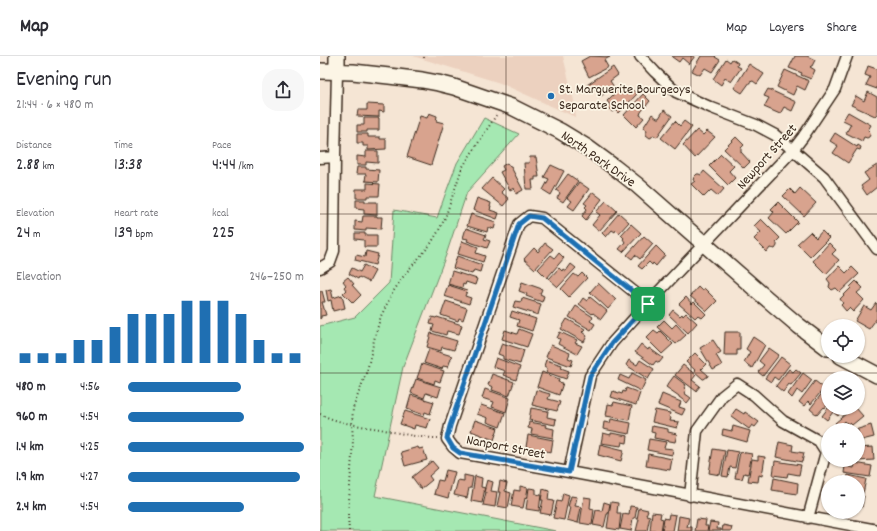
<!DOCTYPE html>
<html lang="en">
<head>
<meta charset="utf-8">
<style>
	body { margin:0; font-family:Dekko,sans-serif; background:#f7f7f7; color:#2b2b33; height:100vh; display:flex; flex-direction:column; font-size:15px; white-space:nowrap }
	* { box-sizing:border-box; margin:0 }
	p { font-size:13px; color:#7c7c81 }
	.icon { flex:none; width:22px; height:22px; fill:none; stroke:currentColor; stroke-width:2; stroke-linecap:round; stroke-linejoin:round }
	.map { position:relative; flex:1; overflow:hidden }
	.side { display:flex; flex-direction:column; background:#fff; width:320px }
	.side>* { flex:none }
	.buttons { position:absolute; left:501px; top:263px; display:grid; gap:8px }
	.buttons a { display:grid; place-items:center; width:44px; height:44px; border-radius:50%; background:#fff; box-shadow:0 1px 3px #0004; font-size:20px }
	.pin { position:absolute; display:grid; place-items:center; width:34px; height:34px; color:#fff; margin:-17px; border-radius:8px; box-shadow:0 2px 6px #0006 }
	.round { display:grid; place-items:center; flex:none; width:42px; height:42px; border-radius:16px; background:#f7f7f7 }
	.headline { display:flex; align-items:center; justify-content:space-between; height:68px; padding:0 16px }
	h1 { font-size:22px; font-weight:600; line-height:30px }
	.figures { display:grid; grid-template-columns:repeat(3,1fr); gap:6px; height:68px; padding:4px 16px }
	.figures div { display:grid; align-content:center }
	.figures b { font-size:17px; font-weight:600 }
	.figures small { font-size:11px; font-weight:400 }
	.figures p { font-size:11px }
	.chart { height:112px; padding:8px 16px }
	.chart p { display:flex; justify-content:space-between }
	.chart svg { width:100%; height:72px; margin-top:4px; stroke:#1f6fb2; stroke-width:6 }
	ul { padding:0 16px; list-style:none; font-size:13px }
	li { display:grid; grid-template-columns:64px 48px 1fr; align-items:center; height:30px }
	li i { height:10px; border-radius:5px; background:#1f6fb2 }
	header { display:flex; align-items:center; gap:24px; box-sizing:border-box; height:56px; padding:0 20px; background:#fff; border-bottom:1px solid #e1e1e2 }
	header strong { font-size:19px }
	nav { display:flex; gap:22px; margin-inline-start:auto; font-size:14px }
	main { display:flex; flex:1; min-height:0 }
	.map>svg:first-child { display:block }
</style>
</head>
<body>
<header>
<strong>Map</strong>
<nav><a>Map</a><a>Layers</a><a>Share</a></nav>
</header>
<main>
<section class="side">
<div class="headline"><div><h1>Evening run</h1><p>21:44 · 6 × 480 m</p></div><a class="round"><svg class="icon" aria-label="share" viewBox="0 0 24 24"><path d="M12 15V3M7 8l5-5 5 5M5 13v7h14v-7"/></svg></a></div>
<div class="figures">
<div><p>Distance</p><b>2.88<small> km</small></b></div>
<div><p>Time</p><b>13:38</b></div>
<div><p>Pace</p><b>4:44<small> /km</small></b></div>
</div>
<div class="figures">
<div><p>Elevation</p><b>24<small> m</small></b></div>
<div><p>Heart rate</p><b>139<small> bpm</small></b></div>
<div><p>kcal</p><b>225</b></div>
</div>
<div class="chart"><p><span>Elevation</span>246–250 m</p>
<svg viewBox="0 0 160 44" preserveAspectRatio="none"><path d="M5 44V38M15 44V38M25 44V38M35 44V30M45 44V30M55 44V22M65 44V14M75 44V14M85 44V14M95 44V6M105 44V6M115 44V6M125 44V14M135 44V30M145 44V38M155 44V38"/></svg>
</div>
<ul>
<li><b>480 m</b>4:56<i style="width:64%"></i></li>
<li><b>960 m</b>4:54<i style="width:66%"></i></li>
<li><b>1.4 km</b>4:25<i style="width:100%"></i></li>
<li><b>1.9 km</b>4:27<i style="width:98%"></i></li>
<li><b>2.4 km</b>4:54<i style="width:66%"></i></li>
</ul>
</section>
<div class="map">
<svg width="557" height="475" viewBox="0 0 557 475">
	<rect width="100%" height="100%" fill="#f5e5d4"/>
	<filter id="ink" filterUnits="userSpaceOnUse"><feTurbulence type="fractalNoise" baseFrequency=".025" numOctaves="2"/><feDisplacementMap in="SourceGraphic" scale="8" xChannelSelector="R" yChannelSelector="G"/><feConvolveMatrix kernelMatrix="1 2 1 2 8 2 1 2 1" color-interpolation-filters="sRGB"/></filter>
	<g filter="url(#ink)">
		<path fill="#ecd1bf" d="M93,0H243L256,53L255,61L180,27Z"/>
		<path fill="#a5e8b2" stroke="#708968" d="M164,62L199,78L147,136L126,199L83,311L55,440L236,475H0V270L35,261L69,227L74,154L117,162L125,139L137,107Z"/>
		<path fill="#d8a38e" stroke="#3b2a1e" d="M270,0L290,1L284,4L288,11L269,21L261,5Z
			M353,0H375L369,8L362,2L359,6L352,1Z
			M381,0H396L395,1L400,4L392,16L385,12L380,19L372,15Z
			M475,0H487L495,4L492,10H491L490,11L495,14L491,23L481,19L482,17L469,12Z
			M406,3L410,6L412,3L418,7L417,10L421,12L411,26L405,22L401,29L393,23Z
			M429,8L444,18L437,28L433,25L430,26L422,37L414,32Z
			M548,10L557,13V33L546,29L550,21L545,19Z
			M293,11L298,19L290,25L294,31L281,40L275,32L271,35L268,34L266,32L267,29Z
			M465,14L489,25L485,34L477,30L473,39L457,31Z
			M310,32L317,38L299,57L296,54L292,56L289,53L290,49L287,45L298,34L302,38H304Z
			M448,33L476,46L472,55L464,51L460,58L444,51L449,42L444,40Z
			M548,36L557,41V58L555,60L531,49L536,40L544,45Z
			M323,38L330,45L321,56L320,59L324,62L316,71L304,59Z
			M47,48L64,49V56L59,55V61L37,60L38,54H47Z
			M344,54L352,60L337,81L333,79L332,81L330,82L326,79V76L327,74L323,72L332,58L337,62H339Z
			M528,56L551,69L548,74L551,77L549,81L547,82L544,81L542,85L526,77L531,68L523,64Z
			M109,57L117,60L116,65L124,67L111,109L87,101L100,60L107,62Z
			M44,62H59V74H47V76H37V69H44Z
			M355,65L360,70L364,65L372,71L355,93L341,82Z
			M377,74L383,79L387,75L395,81L375,102L363,89Z
			M515,77L537,91L538,89L541,91L540,94L537,93L528,107L513,97L518,90L510,85Z
			M37,78H48V81H60V83H66V93L48,94V90H43V87H37Z
			M416,81L424,89L421,92V96L430,106L424,112L404,93Z
			M46,95H58V107L46,106V109H37V100L46,101Z
			M401,98L414,110L409,115L415,122L408,129L389,110Z
			M210,101H216L219,121H215V124H212L213,133H206L204,107H209Z
			M187,107L190,111H191L203,134L196,138L194,132L190,134L180,116L184,114L182,110Z
			M231,109L244,115L231,139L223,134L229,123L224,121Z
			M557,109V131L547,139L541,130L549,124L544,117Z
			M37,111H46V113L59,114L58,126L45,125L46,118H36Z
			M384,115L404,133L398,140L391,134L384,141L371,128L375,125L373,124L374,121L377,118H379L381,119Z
			M248,118L258,125L243,146L237,142L240,137L236,134Z
			M172,122L184,133L181,136L189,143L183,150L162,133Z
			M259,126L269,133L254,154L248,150L252,145L247,142Z
			M47,127L60,128L59,140H47V142H36V133H47Z
			M480,132L496,147L484,160L463,140L470,133L475,138Z
			M273,136L282,143L266,164L262,160L267,153L265,151L267,149L264,147Z
			M157,142L171,147L170,151H171L170,154L179,157L177,163L153,154Z
			M36,144H45V146H57V159L44,158V153L36,152Z
			M286,145L297,155L279,175L272,169L280,159L276,156Z
			M458,146L478,166L466,178L449,162L454,156L451,153Z
			M299,157L309,166L299,177L296,174L295,176L292,174L286,181L282,177Z
			M151,158L176,166L174,173L168,171L167,176L147,170Z
			M43,160H57V161H62L61,173L46,172V175L35,174V165L42,166Z
			M441,163L460,182L456,186L457,187V190L455,193L450,192L447,196L434,183L441,176L434,170Z
			M311,168L321,177L303,196L299,193L305,186L303,183L304,182L301,179Z
			M146,172L166,179L164,183L170,185L167,192L147,185L148,183L143,182Z
			M502,175L509,182L490,201L477,188L490,176L496,182Z
			M35,177H45V179H57V191H44V184L35,183Z
			M324,180L333,188L320,203L315,199L312,203L307,199Z
			M142,185L158,191L156,197L165,200L163,206L138,198Z
			M225,187L233,193L215,213L204,203L214,192L218,196Z
			M509,187L516,194L512,198L519,204L506,218L493,205Z
			M336,190L345,199L336,210L333,207L332,209L329,206L322,213L318,210Z
			M46,195L58,198L55,209L35,204L36,199L45,201Z
			M239,197L244,202L227,222L218,213L231,199L235,202Z
			M137,200L162,209L160,216L154,214L152,218L133,212Z
			M251,208L256,212L238,231L229,223L239,212L242,215L243,213L246,215Z
			M44,209L55,215L49,226L39,221L38,223L29,218L32,212L40,216Z
			M519,210L526,217L532,211L539,218L520,236L516,232L512,234L509,231L510,227L507,223Z
			M132,215L157,223L155,229L146,226L145,229L143,228L142,232L128,228Z
			M262,217L267,222L249,241L241,233L254,218L258,221Z
			M28,221L34,228L32,229L41,239L33,247L23,237L26,234L24,231L26,229L23,225Z
			M536,225L543,232L537,237L544,244L533,256L529,252L526,255L521,249L523,247L520,243L531,232L530,231Z
			M202,226L222,233L220,238L224,240L222,246L206,240L207,238L199,235Z
			M278,227L296,244L288,253L270,236Z
			M128,229L147,235L145,240L151,242L149,248L124,240Z
			M378,231L382,235L384,232L397,245L387,255L370,240Z
			M11,233L13,242L22,239L25,252L13,255L11,244L8,245L6,234Z
			M0,235H2L5,246H2L6,259L1,260V262L0,263Z
			M270,241L287,255L281,263L273,257L272,258L259,248L263,242L267,245Z
			M366,241L372,248L374,246L386,258L382,262L378,259L375,262L359,248Z
			M202,242L221,248L218,259L193,251L195,245L201,246Z
			M126,245L147,252L143,264L139,262L138,265L121,259Z
			M556,247L557,248V262L549,273L535,265L544,250L551,254Z
			M256,250L273,261L270,265L275,268L271,274L249,261Z
			M353,254L360,260L362,258L363,260L366,257L377,267L368,277L349,259Z
			M192,255L216,263L212,275L197,270L199,264L190,261Z
			M112,261L116,262L117,261L142,269L139,278L127,275L126,279L112,275L114,269L110,268Z
			M247,263L265,273L262,276L267,280L264,286L241,273Z
			M344,264L352,272L356,268L366,279L356,288L337,271Z
			M199,273L212,278L207,291L182,283L185,274L197,278Z
			M334,274L338,277L340,275L353,288L342,298L326,282Z
			M240,276L257,284L255,287L262,290L257,298L238,288L240,283L237,282Z
			M405,276H420V294H417V299H404Z
			M111,277L137,285L134,294L122,291L121,295L107,291Z
			M433,281L445,289L432,312L424,306L430,296L426,293Z
			M393,284L401,296L396,299L402,309L393,314L380,292Z
			M182,287L204,294L200,308L183,303V300L178,298Z
			M321,288L328,294L329,292L343,302L339,307L336,305L333,309L315,296Z
			M231,289L250,297L248,302L253,304L251,310L226,301Z
			M449,292L459,299L443,320L438,316L444,309L439,305Z
			M109,293L132,300L128,311L123,310L122,313L104,307Z
			M375,297L386,308L381,313L388,319V320L384,323H383L374,315L375,314L366,306Z
			M461,301L470,308L458,324L454,321L451,326L445,322Z
			M176,302L200,311L196,324L183,319L185,315L173,311Z
			M226,304L242,309L241,312L249,315L246,323L226,316L227,312L224,310Z
			M309,304L317,309L320,304L334,313L328,323L306,309Z
			M102,308L124,315L120,326L115,324L114,328L97,322Z
			M363,309L376,319L372,324L380,330L376,335L355,319Z
			M469,313L473,316L476,313L481,317L471,329L469,328L463,336L456,330Z
			M222,316L239,323L238,326L243,327L239,339L217,331Z
			M312,317L326,324L321,335L298,324L300,319L309,323Z
			M483,317L492,324L482,338L477,334L472,342L468,338Z
			M172,318L194,326L189,340L172,334L173,331L168,329Z
			M354,320L366,329L364,332L366,334L364,337L371,342L367,347L359,341V340L346,331Z
			M96,323L121,331L118,341L106,337L104,342L91,337Z
			M495,325L504,332L491,348L488,345L484,350L479,346Z
			M306,332L320,337L316,349L291,341L293,335L302,338L303,335L305,336Z
			M165,333L190,342L186,356L172,351L174,346L162,342Z
			M216,334L230,338L228,343L240,346L237,355L212,349Z
			M503,336L508,338V348L505,352L504,351L497,359L490,353Z
			M342,338L361,346L359,351L365,353L362,359L338,349Z
			M91,339L114,346L110,358L105,356L104,359L87,353Z
			M294,346L312,350L309,364L286,360L288,348L293,349Z
			M161,349L185,357L180,371L167,366L168,362L157,358Z
			M211,352L228,355L227,361L236,363L235,369L209,364Z
			M508,352H523L518,360L513,356L507,364L502,360Z
			M533,352H536L543,360L532,369L530,367L528,368L525,365L519,371L515,367Z
			M416,353L424,358L425,356L439,366L435,371L432,369L429,373L411,360Z
			M335,354L350,357L349,361L351,362L350,365L359,366L357,372L332,366Z
			M85,355L110,363L107,372L95,369L94,373L80,368Z
			M291,363L311,367L309,378L283,373L284,366L290,367Z
			M155,364L178,372L174,384L151,375Z
			M209,366L226,369L225,371L234,373L233,382L211,378L212,373L208,372Z
			M551,369L554,381L538,385V374H535Z
			M332,370L348,373V376L357,378L355,386L334,382L335,377L331,376Z
			M413,370L430,375L427,386L402,379L403,373L412,375Z
			M283,377L291,379V377L308,380L307,387L302,386L301,390L281,387Z
			M208,379L233,384L231,396L206,391Z
			M329,383L346,386L344,392L353,393L352,399L327,394Z
			M459,386L473,389L472,395L484,397L482,406L456,401Z
			M280,388L304,394L301,405L278,399Z
			M98,391L99,393L103,392L107,404L85,410L81,396Z
			M553,391L554,404L538,405V392Z
			M393,393L405,395L400,419L389,417Z
			M407,394L418,396L415,412L410,411L408,421L402,420Z
			M420,396L432,398L428,418L424,417L422,423L415,422Z
			M328,398L352,403L350,414L326,410Z
			M438,400L445,401L442,420L439,419L438,426L428,425L432,403L438,404Z
			M112,405L118,412L109,420L112,424L101,433L92,421Z
			M455,405L481,409L479,419L468,417L467,421L453,419Z
			M535,407L552,410L550,421L524,417L525,410L534,412Z
			M126,414L135,416L128,442L114,438L118,424L123,425Z
			M144,419L153,421L151,432H149L147,442L134,439L138,424L144,425Z
			M528,419L546,423L543,438L538,437V426H522L523,421L527,422Z
			M155,420L162,422L161,431L165,432L162,447L151,445Z
			M454,422L478,427L477,438L452,434Z
			M167,424L173,426L171,435L177,436L175,451L163,449L166,436L164,435Z
			M180,425L187,427L185,435L191,437L188,452L177,450L180,436H178Z
			M200,430L208,432L206,443L205,442L203,452L191,450L194,434L200,435Z
			M209,432L216,433V438L221,439L219,455L206,453Z
			M223,433L229,435L228,444L234,445L231,459L220,457L223,444H221Z
			M243,437L249,439L244,464L233,462L237,445L241,446Z
			M538,438L544,440L542,451H538Z
			M251,440L257,441L255,450L261,451L258,467L247,464L250,451H248Z
			M264,441L271,442L270,452L274,453L272,469L260,467Z
			M284,446L290,448L288,458H287L284,471L273,469L276,454L282,455Z
			M291,446L298,447L297,457H301L299,474L287,472Z
			M310,450L317,451L315,462H313L311,475L300,473L303,458L309,459Z
			M319,452L328,454L326,459L330,460L327,475H316L319,463H317Z
			M332,456L341,457L340,462L343,463L341,475H330Z
			M349,458L356,459L353,475H342L344,462L348,463Z
			M359,460L369,462L367,471H372V475H357Z
			M377,463L386,464L385,470H388L387,475H375Z
			M390,466L398,467L397,473H401V475H388Z
			M403,469L412,471L411,475H402Z"/>
		<g fill="none" stroke-linecap="round" stroke-linejoin="round">
			<defs>
				<path id="street" d="M320,0L335,16L356,36L392,52L436,69L455,79L473,94L504,121L557,193
					M0,102L15,101
					M0,212L10,206L14,195L15,101L17,16
					M328,247L222,162L209,160L199,168L130,370L127,383L133,391L140,397L249,416L557,474
					M249,416L270,320L292,287L328,247L473,94L483,81L515,33L527,0
					M370,440L377,375L402,340L417,328L434,339L463,365L499,385L506,396L488,462"/>
				<path id="secondary" d="M0,15L33,16L69,20L102,24L118,27L134,31L192,51L240,75L268,92L294,111L317,129L439,236L479,270L508,292
					M17,16V0
					M521,300L557,319"/>
			</defs>
			<use href="#street" stroke="#3b2a1e" stroke-width="13"/>
			<use href="#secondary" stroke="#3b2a1e" stroke-width="18"/>
			<path stroke="#3b2a1e" stroke-width="2" stroke-dasharray="1 3" stroke-linecap="butt" d="M104,2V0
				M0,358C18,367 40,370 60,373C79,377 98,382 118,382
				M29,475L28,460L33,384L32,368L33,352L47,315L55,280L61,260L73,236L85,218L110,189L118,176L125,162L142,112L177,58"/>
			<use href="#street" stroke="#fcf5e5" stroke-width="10"/>
			<use href="#secondary" stroke="#fcf5e5" stroke-width="15"/>
		</g>
	</g>
	<g fill="none" stroke-linecap="round" stroke-linejoin="round" filter="url(#ink)">
		<defs>
			<path id="route" d="M209,160L222,162L328,248L292,287L270,320L249,416L140,397L133,392L127,382L130,370L199,168Z"/>
		</defs>
		<use href="#route" stroke="#fff" stroke-width="8"/>
		<use href="#route" stroke="#1f6fb2" stroke-width="5"/>
	</g>
	<path fill="none" stroke="#3b2a1e" stroke-width="1" stroke-opacity="0.55" d="M186,0V475M371,0V475M0,158H557M0,317H557"/>
	<circle fill="#1f6fb2" stroke="#fcf5e5" stroke-width="1.5" cx="231" cy="40" r="4"/>
	<g text-anchor="middle" stroke-width="3.5" stroke-linejoin="round" paint-order="stroke">
		<g font-size="14" fill="#3b2a1e" stroke="#fcf5e5" text-anchor="start">
			<text x="239" y="37">St. Marguerite Bourgeoys<tspan x="239" dy="16">Separate School</tspan></text>
		</g>
		<g font-size="14" fill="#3b2a1e" stroke="#fcf5e5">
			<text transform="translate(446 100) rotate(-48)" y="5">Newport Street</text>
			<text transform="translate(279 102) rotate(35)" y="5">North Park Drive</text>
			<text transform="translate(186 390) rotate(11)" y="5">Nanport Street</text>
		</g>
	</g>
</svg>
<div class="buttons">
<a><svg class="icon" aria-label="locate" viewBox="0 0 24 24"><circle cx="12" cy="12" r="6"/><path d="M12 2v4M12 18v4M2 12h4M18 12h4"/></svg></a>
<a><svg class="icon" aria-label="layers" viewBox="0 0 24 24"><path d="M12 4l9 5-9 5-9-5zM3 14l9 5 9-5"/></svg></a>
<a>+</a>
<a>−</a>
</div>
<div class="pin" style="left:328px;top:248px;background:#1e9e55"><svg class="icon" aria-label="arrive" viewBox="0 0 24 24"><path d="M6 21V4h12l-3 4 3 4H6"/></svg></div>
</div>
</main>
</body>
</html>
